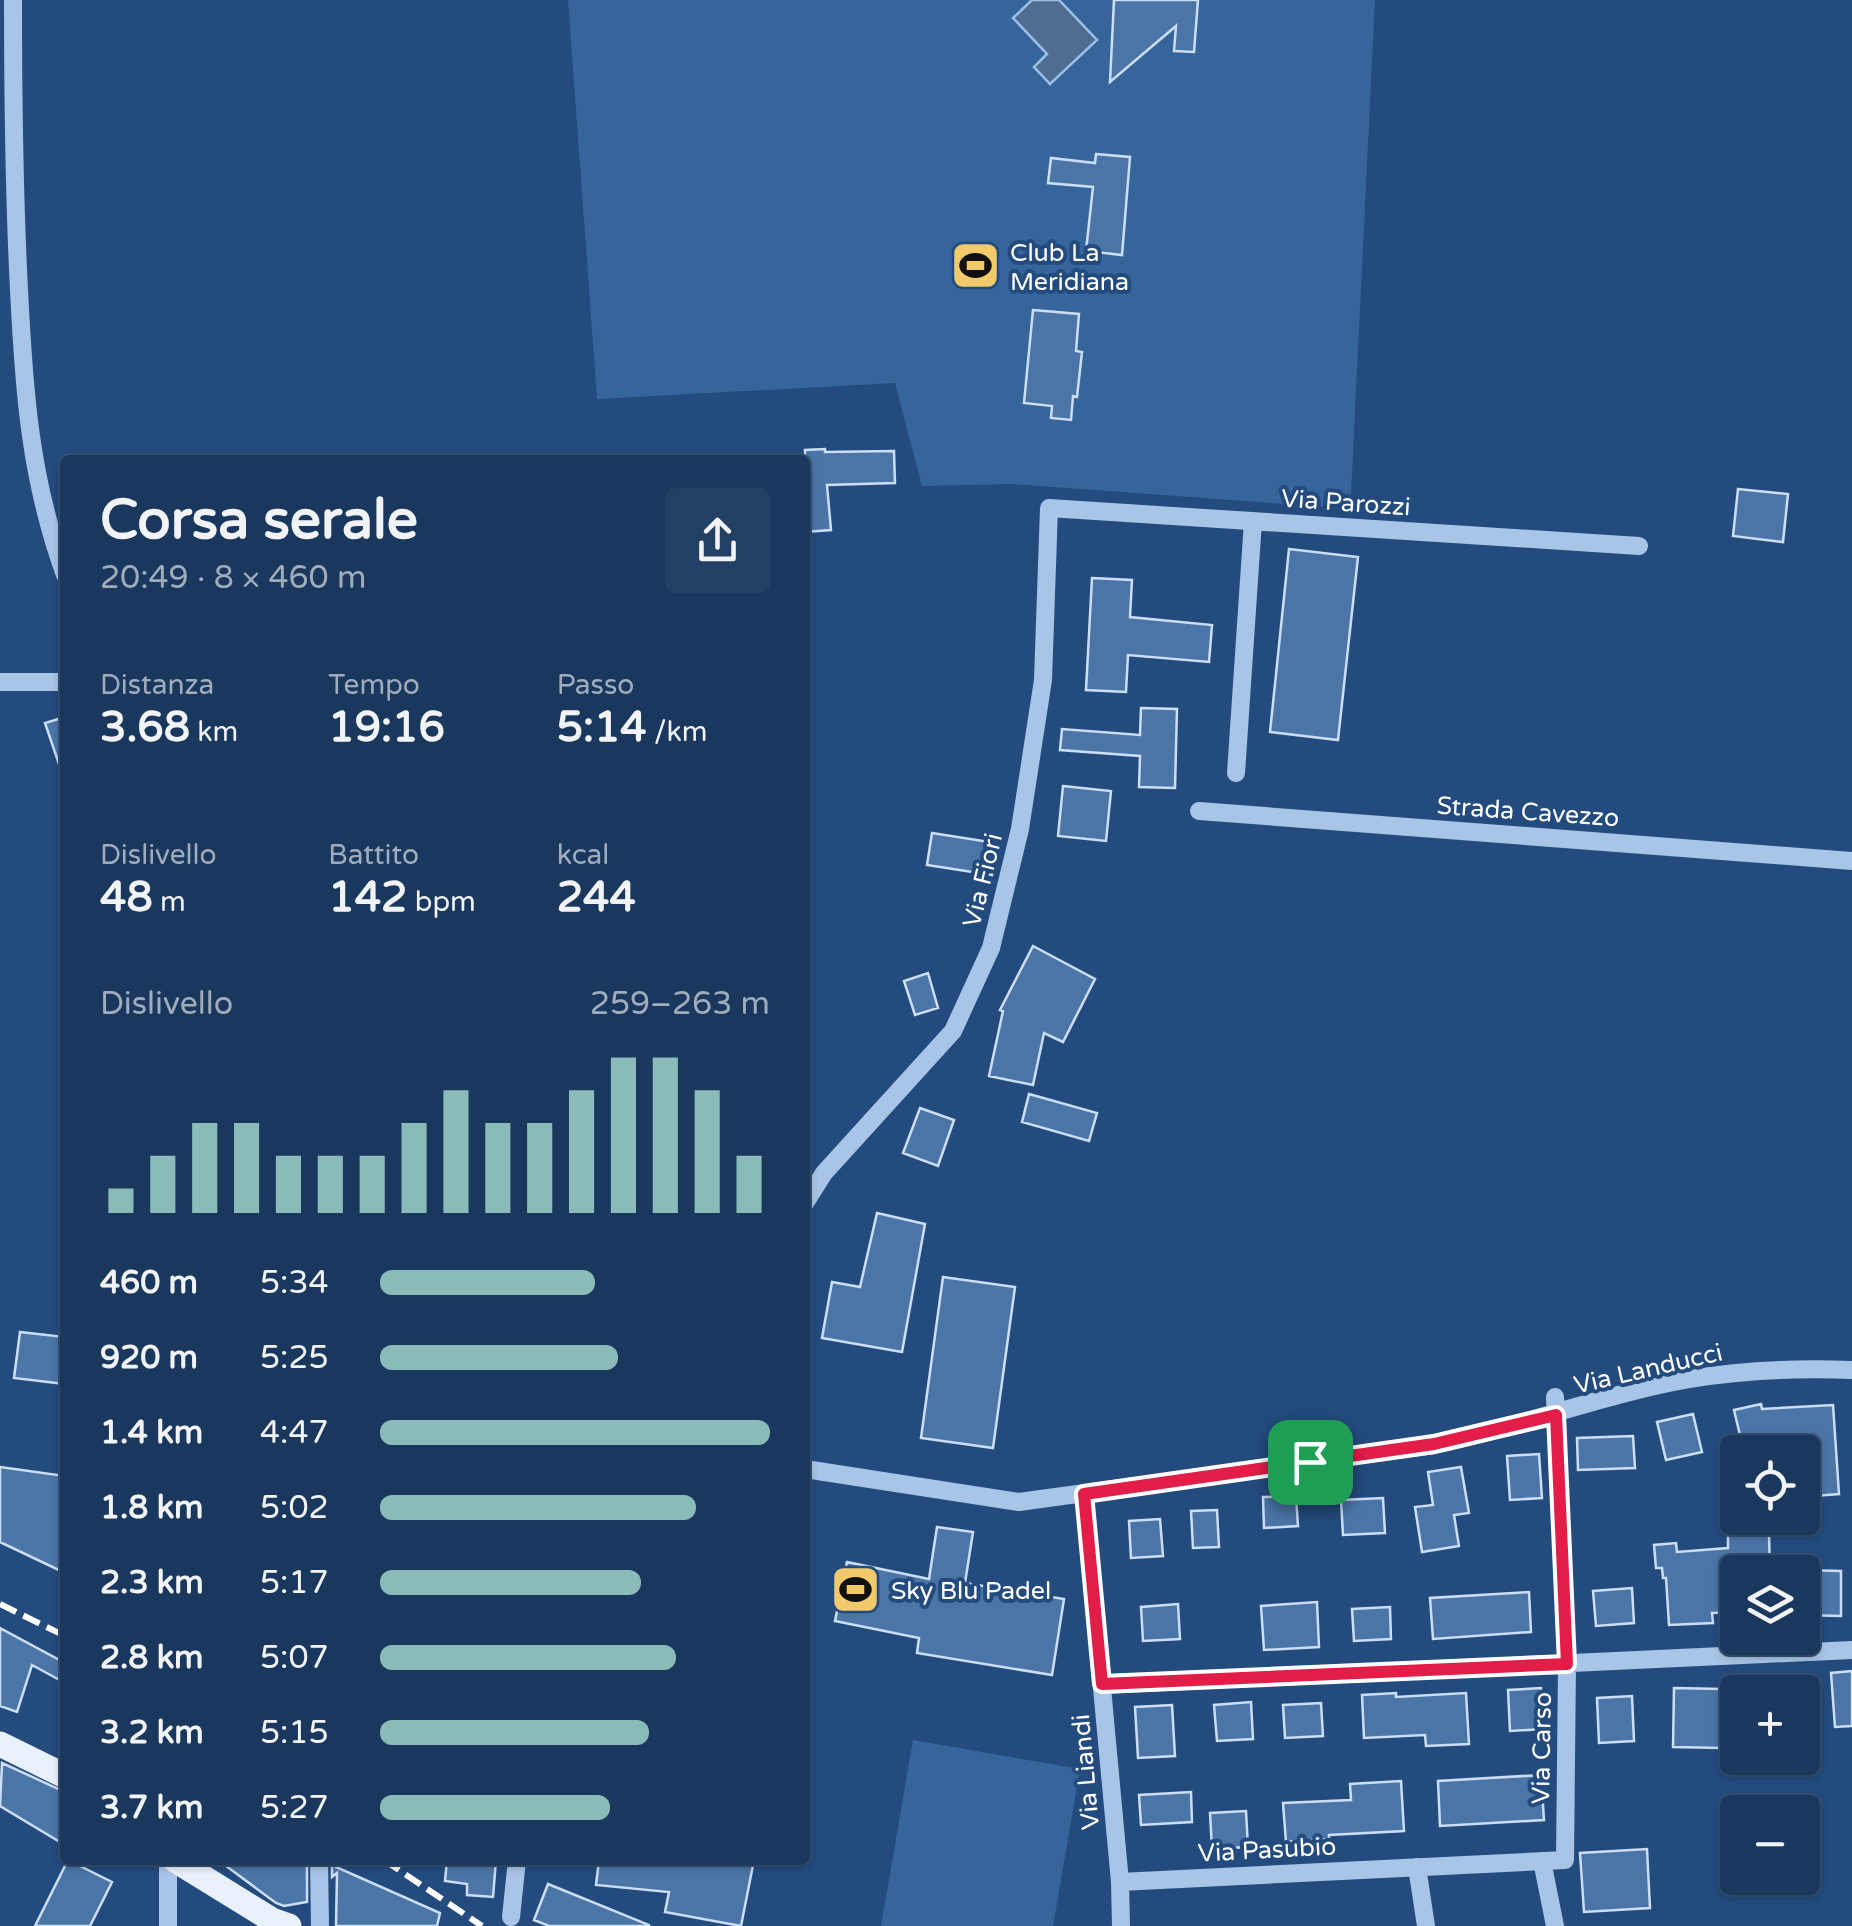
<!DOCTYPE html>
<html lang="it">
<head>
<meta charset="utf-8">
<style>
	body { margin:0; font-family:"Varela Round",sans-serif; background:#233f64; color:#f1f3f6; height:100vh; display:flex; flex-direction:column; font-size:38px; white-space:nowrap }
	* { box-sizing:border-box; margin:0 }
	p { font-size:32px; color:#9facbc }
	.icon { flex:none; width:55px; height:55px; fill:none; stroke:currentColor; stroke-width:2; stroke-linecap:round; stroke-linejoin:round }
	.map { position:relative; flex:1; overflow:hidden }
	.drawer { position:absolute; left:60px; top:455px; width:750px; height:1410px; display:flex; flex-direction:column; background:#1a385e; border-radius:10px; box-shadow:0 2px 8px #0004,0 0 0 2px #385273 }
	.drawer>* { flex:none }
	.buttons { position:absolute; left:1720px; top:1435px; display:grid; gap:20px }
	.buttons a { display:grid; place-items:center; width:100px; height:100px; border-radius:10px; background:#1a385e; box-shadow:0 2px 8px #0004,0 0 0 2px #385273; font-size:50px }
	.pin { position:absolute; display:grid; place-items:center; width:85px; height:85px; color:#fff; margin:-42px; border-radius:20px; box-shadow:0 5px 15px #0006 }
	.round { display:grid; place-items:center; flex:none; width:105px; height:105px; border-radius:10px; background:#233f64 }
	.headline { display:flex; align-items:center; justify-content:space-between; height:170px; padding:0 40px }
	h1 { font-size:55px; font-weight:700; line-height:75px }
	.figures { display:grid; grid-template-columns:repeat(3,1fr); gap:15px; height:170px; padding:10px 40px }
	.figures div { display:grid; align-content:center }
	.figures b { font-size:42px; font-weight:700 }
	.figures small { font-size:28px; font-weight:400 }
	.figures p { font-size:28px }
	.chart { height:280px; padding:20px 40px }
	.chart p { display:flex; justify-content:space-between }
	.chart svg { width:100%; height:180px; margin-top:10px; stroke:#8bbbb9; stroke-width:6 }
	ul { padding:0 40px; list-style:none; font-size:32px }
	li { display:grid; grid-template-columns:160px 120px 1fr; align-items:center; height:75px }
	li i { height:25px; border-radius:12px; background:#8bbbb9 }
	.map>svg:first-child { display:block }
</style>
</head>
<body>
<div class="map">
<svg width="1852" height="1926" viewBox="0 0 1852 1926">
	<rect width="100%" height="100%" fill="#234b7e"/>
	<path fill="#36659b" d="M568,0H1032L1013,18L1096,40L1059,0H1375L1351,494L1353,509L1013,484L922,486L895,383L597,399Z
		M913,1740L1080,1769L1053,1926H881Z"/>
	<path fill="#4f6c91" stroke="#9cbfe7" stroke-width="2.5" d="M1032,0H1059L1097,40L1050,84L1034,67L1047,54L1013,18Z"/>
	<path fill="#4b75a7" stroke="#cbdef5" stroke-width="2.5" d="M1114,0H1198L1194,52L1174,51L1176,26L1110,82Z
		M1096,154L1130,157L1122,255L1086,251L1093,187L1048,183L1051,158L1095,163Z
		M1033,310L1079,314L1076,351L1082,352L1077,397L1073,396L1071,420L1051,418L1052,406L1024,403Z
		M825,449V452L894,451L895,483L827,485L831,530L805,532V450Z
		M1738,489L1788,494L1783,542L1733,536Z
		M1289,549L1358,557L1338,740L1270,732Z
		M1092,578L1132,580L1130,617L1212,625L1209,662L1128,655L1126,692L1086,690Z
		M1141,708L1177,709L1175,788L1139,787L1140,756L1060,750L1062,729L1140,735Z
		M65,717V772L62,773L45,723Z
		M1063,786L1111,791L1106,841L1058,836Z
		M932,833L996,843L992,875L927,865Z
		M1033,946L1095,979L1063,1042L1044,1033L1033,1085L989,1076L1003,1011L1000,1010Z
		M928,973L938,1008L915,1015L904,981Z
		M1029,1094L1097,1113L1089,1141L1022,1122Z
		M920,1108L954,1120L938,1166L903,1153Z
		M877,1213L925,1224L902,1352L822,1338L832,1282L860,1287Z
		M943,1277L1015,1287L993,1448L921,1438Z
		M20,1332L65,1337V1384L14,1378Z
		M1761,1404L1762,1409L1833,1405L1839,1494L1802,1497V1452H1744L1734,1410Z
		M1693,1414L1702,1452L1666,1460L1657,1422Z
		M1633,1436L1635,1468L1578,1470L1577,1438Z
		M1539,1454L1542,1498L1510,1500L1507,1456Z
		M0,1467L65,1476V1573L0,1542Z
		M1461,1467L1469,1513L1454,1515L1459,1546L1422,1552L1415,1507L1433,1505L1428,1472Z
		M1296,1496L1298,1526L1264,1528L1263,1497Z
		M1383,1498L1385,1533L1343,1535L1341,1500Z
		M1217,1510L1219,1547L1193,1548L1191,1511Z
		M1160,1519L1163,1556L1131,1558L1129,1521Z
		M937,1527L973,1532L965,1583L1064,1599L1052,1675L917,1653L919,1638L835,1621L847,1562L929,1579Z
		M1769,1533L1770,1572H1738V1612L1712,1613L1713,1623L1669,1625L1666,1578H1663L1662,1568H1656L1654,1545L1676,1543L1677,1552L1728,1548V1534Z
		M1802,1570L1841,1571V1616L1802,1615Z
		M1632,1588L1634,1623L1596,1626L1593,1591Z
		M1529,1592L1531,1632L1433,1639L1430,1598Z
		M1317,1602L1319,1647L1264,1650L1261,1606Z
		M1178,1604L1180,1639L1143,1641L1141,1607Z
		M1390,1607L1391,1639L1354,1641L1352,1609Z
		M0,1628L65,1663V1683L32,1665L17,1712L0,1706Z
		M1852,1671V1726L1835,1727L1831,1673Z
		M1541,1688L1543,1729L1510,1731L1508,1690Z
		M1674,1688L1722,1689L1721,1748L1673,1747Z
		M1396,1693V1697L1466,1693L1469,1744L1426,1746L1425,1735L1364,1738L1362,1695Z
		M1632,1696L1634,1741L1599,1743L1597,1698Z
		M1251,1702L1253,1739L1217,1741L1214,1705Z
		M1321,1703L1323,1736L1285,1738L1283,1705Z
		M1172,1705L1175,1756L1138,1758L1135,1707Z
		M2,1763L65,1792V1845L0,1806Z
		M1541,1775L1544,1820L1440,1826L1438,1781Z
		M1401,1781L1404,1831L1329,1835V1839L1286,1842L1283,1803L1351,1800L1350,1784Z
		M1191,1792L1192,1822L1141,1825L1139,1795Z
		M1246,1811L1248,1847L1212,1849L1210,1813Z
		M1647,1849L1650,1908L1584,1912L1580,1853Z
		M68,1860L112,1882L90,1926H35Z
		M218,1860H307V1902L284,1906L276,1903Z
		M332,1860H338L336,1867L440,1913L437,1926H336L337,1873L332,1877Z
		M447,1860H496L493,1897L467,1895V1884L445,1881Z
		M599,1860H754L741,1926L665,1912L669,1892L596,1885Z
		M548,1884L649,1925V1926H549L534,1920Z"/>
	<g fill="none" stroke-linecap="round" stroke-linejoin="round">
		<path stroke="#a8c4e6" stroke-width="18" d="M13,0C13,97 14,193 19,290C24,392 30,478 65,575
			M0,682H65
			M1236,773L1253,521
			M1199,811L1852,861
			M805,1203L824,1173L953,1031L991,948L1020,829L1043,680L1049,508L1639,546
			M805,1469L1019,1502L1434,1445C1520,1427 1604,1394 1690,1379C1743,1370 1798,1368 1852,1370
			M1084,1494L1120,1882L1121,1926
			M1102,1685L1852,1650
			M319,1860L320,1926
			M1542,1861L1555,1926
			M1417,1867L1426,1926
			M1120,1882L1565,1860L1567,1664L1555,1397
			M511,1917L517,1860
			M168,1926V1860"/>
		<path stroke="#e9f1fd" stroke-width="25" d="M0,1744L65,1776
			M175,1860L272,1920L289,1926"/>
		<path stroke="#fff" stroke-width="6" stroke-dasharray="18 8" stroke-linecap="butt" d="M0,1604L65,1636
			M384,1860L482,1926"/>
	</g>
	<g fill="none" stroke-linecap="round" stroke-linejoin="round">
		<defs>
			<path id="route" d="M1556,1415L1567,1664L1102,1684L1084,1494L1434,1444Z"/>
		</defs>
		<use href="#route" stroke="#fff" stroke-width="20"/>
		<use href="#route" stroke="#e11d48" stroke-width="12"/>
	</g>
	<defs>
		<symbol id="stadium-square" viewBox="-11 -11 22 22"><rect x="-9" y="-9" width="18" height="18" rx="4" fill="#f1ca6b" stroke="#234b7e"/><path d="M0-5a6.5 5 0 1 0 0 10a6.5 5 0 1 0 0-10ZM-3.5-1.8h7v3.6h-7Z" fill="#111"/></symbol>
	</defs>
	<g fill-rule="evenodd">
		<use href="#stadium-square" x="948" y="238" width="55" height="55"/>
		<use href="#stadium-square" x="828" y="1562" width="55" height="55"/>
	</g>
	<g text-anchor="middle" stroke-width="8" stroke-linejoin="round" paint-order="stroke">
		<g font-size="25" fill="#fff" stroke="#234b7e" text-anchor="start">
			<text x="1010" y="261">Club La<tspan x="1010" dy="29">Meridiana</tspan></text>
			<text x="891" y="1599">Sky Blu Padel</text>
		</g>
		<g font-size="25" fill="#fff" stroke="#234b7e">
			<text transform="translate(1346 502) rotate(4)" y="9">Via Parozzi</text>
			<text transform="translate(1528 811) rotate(4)" y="9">Strada Cavezzo</text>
			<text transform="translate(982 880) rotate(-76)" y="9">Via Fiori</text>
			<text transform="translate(1648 1368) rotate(-13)" y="9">Via Landucci</text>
			<text transform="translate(1541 1748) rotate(-89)" y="9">Via Carso</text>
			<text transform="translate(1085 1772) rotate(-95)" y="9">Via Liandi</text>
			<text transform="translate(1267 1849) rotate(-3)" y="9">Via Pasubio</text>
		</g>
	</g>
</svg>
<div class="buttons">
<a><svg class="icon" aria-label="locate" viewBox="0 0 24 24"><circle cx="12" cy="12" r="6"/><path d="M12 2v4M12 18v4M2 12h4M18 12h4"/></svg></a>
<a><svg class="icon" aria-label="layers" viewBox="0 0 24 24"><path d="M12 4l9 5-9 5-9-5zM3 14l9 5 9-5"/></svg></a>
<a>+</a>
<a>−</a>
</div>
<div class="pin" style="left:1310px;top:1462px;background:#1e9e55"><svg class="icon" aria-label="arrive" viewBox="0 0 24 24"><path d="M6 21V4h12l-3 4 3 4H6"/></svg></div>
<section class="drawer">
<div class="headline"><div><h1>Corsa serale</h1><p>20:49 · 8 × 460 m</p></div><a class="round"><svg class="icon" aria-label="share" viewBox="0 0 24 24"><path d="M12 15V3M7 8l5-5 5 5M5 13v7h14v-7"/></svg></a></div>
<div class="figures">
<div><p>Distanza</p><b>3.68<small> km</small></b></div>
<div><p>Tempo</p><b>19:16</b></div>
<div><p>Passo</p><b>5:14<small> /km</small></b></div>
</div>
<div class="figures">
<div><p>Dislivello</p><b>48<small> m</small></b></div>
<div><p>Battito</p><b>142<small> bpm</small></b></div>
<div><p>kcal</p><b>244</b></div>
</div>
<div class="chart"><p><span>Dislivello</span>259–263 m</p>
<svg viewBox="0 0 160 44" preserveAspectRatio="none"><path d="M5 44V38M15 44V30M25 44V22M35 44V22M45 44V30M55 44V30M65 44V30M75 44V22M85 44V14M95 44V22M105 44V22M115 44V14M125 44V6M135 44V6M145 44V14M155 44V30"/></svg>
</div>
<ul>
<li><b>460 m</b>5:34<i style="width:55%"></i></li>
<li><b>920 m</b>5:25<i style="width:61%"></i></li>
<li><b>1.4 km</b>4:47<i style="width:100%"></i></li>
<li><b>1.8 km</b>5:02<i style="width:81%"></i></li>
<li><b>2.3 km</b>5:17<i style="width:67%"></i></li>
<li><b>2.8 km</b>5:07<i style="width:76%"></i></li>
<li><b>3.2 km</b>5:15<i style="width:69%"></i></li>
<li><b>3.7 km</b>5:27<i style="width:59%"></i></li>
</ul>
</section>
</div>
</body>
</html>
